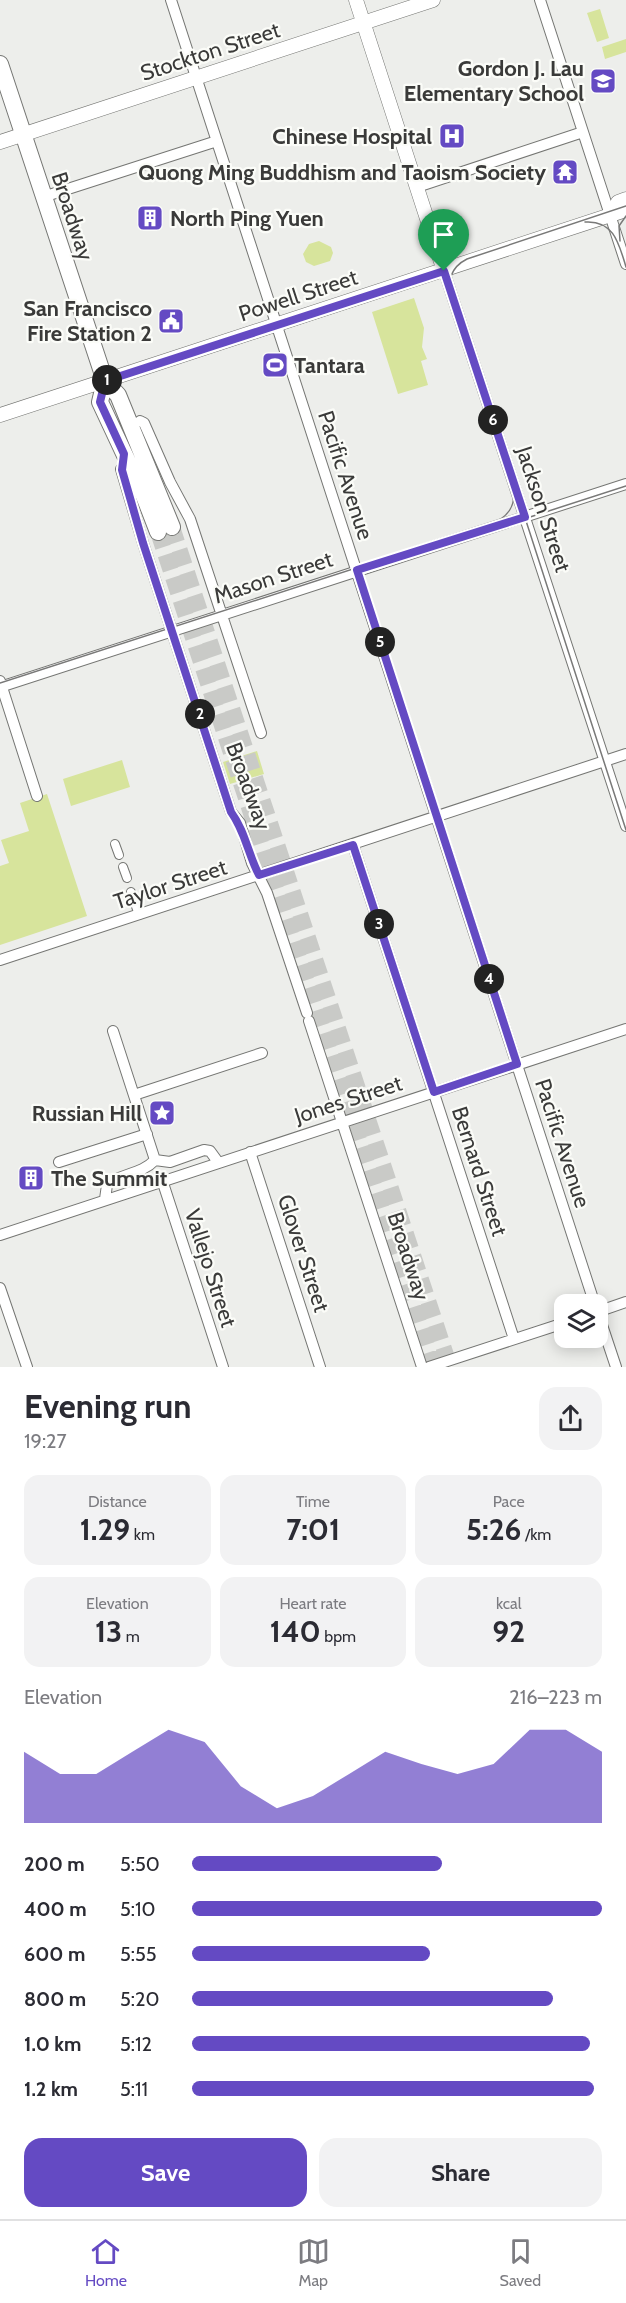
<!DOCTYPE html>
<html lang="en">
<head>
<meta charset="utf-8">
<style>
	body { margin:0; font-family:Cabin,sans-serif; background:#f2f2f3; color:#2b2b33; height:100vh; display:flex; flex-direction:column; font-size:22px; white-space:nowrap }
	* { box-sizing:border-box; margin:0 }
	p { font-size:20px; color:#7c7c81 }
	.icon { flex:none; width:33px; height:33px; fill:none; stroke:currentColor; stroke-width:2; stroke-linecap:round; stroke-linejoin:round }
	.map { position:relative; height:1367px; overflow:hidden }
	.details { display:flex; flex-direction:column; background:#fff; flex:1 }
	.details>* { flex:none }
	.tools { position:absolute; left:554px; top:1294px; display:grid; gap:12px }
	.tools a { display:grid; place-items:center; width:54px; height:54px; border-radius:12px; background:#fff; box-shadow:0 3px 15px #0003; font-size:30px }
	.pin { position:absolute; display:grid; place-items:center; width:51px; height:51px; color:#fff; margin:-62px -26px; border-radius:50% 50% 50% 0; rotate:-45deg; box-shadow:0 0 6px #0007 }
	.pin .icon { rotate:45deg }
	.km { position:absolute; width:30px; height:30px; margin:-15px; border-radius:50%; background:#222; color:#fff; font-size:16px; line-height:30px; text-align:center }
	.round { display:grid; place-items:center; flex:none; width:63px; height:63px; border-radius:18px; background:#f2f2f3 }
	.summary { display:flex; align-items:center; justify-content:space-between; height:102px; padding:0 24px }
	h1 { font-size:33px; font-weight:800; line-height:45px }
	.metrics { display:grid; grid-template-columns:repeat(3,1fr); gap:9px; height:102px; padding:6px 24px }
	.metrics div { display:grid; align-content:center; border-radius:15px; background:#f2f2f3; text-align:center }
	.metrics b { font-size:30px; font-weight:800 }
	.metrics small { font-size:16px; font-weight:400 }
	.metrics p { font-size:16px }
	.chart { height:168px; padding:12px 24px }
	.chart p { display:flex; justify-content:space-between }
	.chart svg { width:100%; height:108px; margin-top:6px; fill:#644ac3; opacity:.7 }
	.cta { display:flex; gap:12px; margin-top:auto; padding:12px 24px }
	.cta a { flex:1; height:69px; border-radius:18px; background:#644ac3; color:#fff; font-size:24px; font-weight:800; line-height:69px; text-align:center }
	.cta a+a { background:#f2f2f3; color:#2b2b33 }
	ul { padding:0 24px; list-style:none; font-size:20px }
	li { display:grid; grid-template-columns:96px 72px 1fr; align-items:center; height:45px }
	li i { height:15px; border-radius:8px; background:#644ac3 }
	.tab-bar { display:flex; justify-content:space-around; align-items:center; height:84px; border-top:2px solid #e1e1e2; background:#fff; font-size:16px; color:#7c7c81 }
	.tab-bar a { display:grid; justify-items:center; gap:3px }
	.tab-bar .on { color:#644ac3 }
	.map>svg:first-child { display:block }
</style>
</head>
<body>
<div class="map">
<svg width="626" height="1367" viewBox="0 0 626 1367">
	<rect width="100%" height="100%" fill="#edeeeb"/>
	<path fill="#d7e49c" d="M600,9L609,38L597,42L587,13Z
		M626,39V52L605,59L602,47Z
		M319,241L331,247L333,253L330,261L314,266L306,262L303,254L309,244Z
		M414,298L424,328L422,347L427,359L421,361L428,385L398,394L372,312Z
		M257,751L264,774L230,784L223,762Z
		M122,760L130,787L71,806L63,779Z
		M47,794L87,916L0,945V866L9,863L1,840L29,831L20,803Z"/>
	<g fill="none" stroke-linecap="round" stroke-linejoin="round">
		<path stroke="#c9cac7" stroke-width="16" stroke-dasharray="16 8" stroke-linecap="butt" d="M172,527L450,1367
			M158,532L434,1367"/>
		<defs>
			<path id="pedestrian" d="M115,844L119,855
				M123,867L127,878
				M131,892L139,915"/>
			<path id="minor" d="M171,0L595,1305
				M540,0L626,264
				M417,187L583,132
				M43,197L217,141
				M444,271L626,826
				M140,421L144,423L170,482L190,519L261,733
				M121,469L143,543L231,812L240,823L252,863L267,893L307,1013
				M0,681L37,796
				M0,687L626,484
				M353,845L514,1339
				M0,960L626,754
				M309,1021L422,1367
				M113,1031L155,1160
				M134,1095L262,1053
				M250,1152L320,1367
				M155,1160L170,1162L204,1150L210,1151L218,1162
				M59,1162L147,1134
				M162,1180L223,1367
				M105,1199L107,1185C121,1173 141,1175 155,1160
				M0,1235L626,1029
				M0,1288L27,1367
				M597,1310L616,1367
				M597,1312L626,1302
				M429,1367L564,1323"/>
			<path id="tertiary" d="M356,0L444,271
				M0,142L433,0
				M610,216L618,202L626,199
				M0,415L626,210"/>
			<path id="primary" d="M0,64L105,381L118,395L172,527
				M105,381L100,402L144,496L158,532"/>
		</defs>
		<use href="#pedestrian" stroke="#757673" stroke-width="10"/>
		<use href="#minor" stroke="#757673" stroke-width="12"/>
		<use href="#tertiary" stroke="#757673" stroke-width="15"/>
		<use href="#primary" stroke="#757673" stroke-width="18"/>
		<use href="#pedestrian" stroke="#fff" stroke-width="8"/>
		<use href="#minor" stroke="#fff" stroke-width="10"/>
		<use href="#tertiary" stroke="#fff" stroke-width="14"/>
		<use href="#primary" stroke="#fff" stroke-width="16"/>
		<path stroke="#797978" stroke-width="1.5" d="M585,222C614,220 619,244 626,267
			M620,241L619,226L626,216
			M517,493L626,830
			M496,528L626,486
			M0,683L489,525C507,518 517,507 513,487L451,299C446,282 451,267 467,259L626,206"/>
	</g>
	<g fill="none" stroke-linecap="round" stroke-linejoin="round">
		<defs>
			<path id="route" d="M444,271L525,517L357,570L517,1064L434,1092L353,845L259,875C248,854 245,831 231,812L143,543L122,470L124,454L100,402L105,381Z"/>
		</defs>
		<use href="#route" stroke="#fff" stroke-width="12"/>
		<use href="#route" stroke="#644ac3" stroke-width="8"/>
	</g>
	<defs>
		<symbol id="school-square" viewBox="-11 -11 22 22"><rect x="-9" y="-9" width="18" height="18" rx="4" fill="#644ac3" stroke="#fbfcf8"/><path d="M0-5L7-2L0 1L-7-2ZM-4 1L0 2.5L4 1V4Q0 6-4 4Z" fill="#fff"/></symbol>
		<symbol id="hospital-square" viewBox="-11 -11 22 22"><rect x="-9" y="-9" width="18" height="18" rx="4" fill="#644ac3" stroke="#fbfcf8"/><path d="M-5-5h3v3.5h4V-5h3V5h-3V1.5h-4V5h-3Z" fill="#fff"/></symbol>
		<symbol id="temple-square" viewBox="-11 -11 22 22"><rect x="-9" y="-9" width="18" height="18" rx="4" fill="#644ac3" stroke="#fbfcf8"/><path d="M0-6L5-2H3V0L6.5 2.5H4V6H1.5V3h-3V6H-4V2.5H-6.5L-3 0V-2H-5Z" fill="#fff"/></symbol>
		<symbol id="building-square" viewBox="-11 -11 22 22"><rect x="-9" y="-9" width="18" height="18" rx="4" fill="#644ac3" stroke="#fbfcf8"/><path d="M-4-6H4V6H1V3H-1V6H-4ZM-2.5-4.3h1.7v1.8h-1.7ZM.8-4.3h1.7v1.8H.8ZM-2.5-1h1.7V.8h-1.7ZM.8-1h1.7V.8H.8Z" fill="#fff"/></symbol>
		<symbol id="civic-square" viewBox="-11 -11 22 22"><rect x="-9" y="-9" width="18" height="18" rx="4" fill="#644ac3" stroke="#fbfcf8"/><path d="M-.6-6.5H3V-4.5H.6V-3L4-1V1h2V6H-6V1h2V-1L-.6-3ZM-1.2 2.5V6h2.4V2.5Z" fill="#fff"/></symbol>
		<symbol id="stadium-square" viewBox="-11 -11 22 22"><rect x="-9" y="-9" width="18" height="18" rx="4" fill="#644ac3" stroke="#fbfcf8"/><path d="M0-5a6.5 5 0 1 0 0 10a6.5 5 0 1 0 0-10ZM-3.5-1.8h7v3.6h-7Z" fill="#fff"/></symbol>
		<symbol id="sight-square" viewBox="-11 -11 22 22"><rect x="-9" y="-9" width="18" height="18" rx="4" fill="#644ac3" stroke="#fbfcf8"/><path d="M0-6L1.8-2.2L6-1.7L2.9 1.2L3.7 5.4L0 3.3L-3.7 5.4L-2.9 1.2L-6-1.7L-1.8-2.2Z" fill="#fff"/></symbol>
	</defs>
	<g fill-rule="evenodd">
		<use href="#school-square" x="588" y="66" width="30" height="30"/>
		<use href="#hospital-square" x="437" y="121" width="30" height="30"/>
		<use href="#temple-square" x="550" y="157" width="30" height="30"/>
		<use href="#building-square" x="135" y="203" width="30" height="30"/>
		<use href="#civic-square" x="156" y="306" width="30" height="30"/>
		<use href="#stadium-square" x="260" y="350" width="30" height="30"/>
		<use href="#sight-square" x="147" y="1098" width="30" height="30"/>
		<use href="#building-square" x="16" y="1163" width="30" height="30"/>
	</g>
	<g text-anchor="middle" stroke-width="4.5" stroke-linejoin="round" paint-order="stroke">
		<g font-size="22" fill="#3a3a39" stroke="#fbfcf8">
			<text transform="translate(210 51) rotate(-18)" y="8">Stockton Street</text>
			<text transform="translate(73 216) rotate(72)" y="8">Broadway</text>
			<text transform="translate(298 295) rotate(-18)" y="8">Powell Street</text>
			<text transform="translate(346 475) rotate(72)" y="8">Pacific Avenue</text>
			<text transform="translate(544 509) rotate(72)" y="8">Jackson Street</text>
			<text transform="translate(273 577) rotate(-18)" y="8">Mason Street</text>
			<text transform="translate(249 786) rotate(70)" y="8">Broadway</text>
			<text transform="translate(170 884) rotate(-18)" y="8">Taylor Street</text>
			<text transform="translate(348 1099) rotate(-18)" y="8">Jones Street</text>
			<text transform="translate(563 1143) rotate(72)" y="8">Pacific Avenue</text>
			<text transform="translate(480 1171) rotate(72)" y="8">Bernard Street</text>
			<text transform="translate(304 1253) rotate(72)" y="8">Glover Street</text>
			<text transform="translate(409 1256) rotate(72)" y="8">Broadway</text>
			<text transform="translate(211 1268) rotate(72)" y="8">Vallejo Street</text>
		</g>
		<g font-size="22" font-weight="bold" fill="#3a3a39" stroke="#fbfcf8" text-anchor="end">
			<text x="584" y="76">Gordon J. Lau<tspan x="584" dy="25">Elementary School</tspan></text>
			<text x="432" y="144">Chinese Hospital</text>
			<text x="546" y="180">Quong Ming Buddhism and Taoism Society</text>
			<text x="170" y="226" text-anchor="start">North Ping Yuen</text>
			<text x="152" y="316">San Francisco<tspan x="152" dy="25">Fire Station 2</tspan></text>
			<text x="294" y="373" text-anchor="start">Tantara</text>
			<text x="142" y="1121">Russian Hill</text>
			<text x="51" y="1186" text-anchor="start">The Summit</text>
		</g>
	</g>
</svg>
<div class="tools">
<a><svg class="icon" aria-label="layers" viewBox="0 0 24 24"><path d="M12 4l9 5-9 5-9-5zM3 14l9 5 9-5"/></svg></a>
</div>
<div class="pin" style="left:444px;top:271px;background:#1e9e55"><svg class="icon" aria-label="arrive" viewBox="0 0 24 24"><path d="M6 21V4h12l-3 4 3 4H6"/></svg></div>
<b class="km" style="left:107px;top:380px">1</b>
<b class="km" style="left:200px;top:714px">2</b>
<b class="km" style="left:379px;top:924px">3</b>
<b class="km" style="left:489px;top:979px">4</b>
<b class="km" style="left:380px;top:642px">5</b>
<b class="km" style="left:493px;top:420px">6</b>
</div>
<section class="details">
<div class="summary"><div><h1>Evening run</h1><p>19:27</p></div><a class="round"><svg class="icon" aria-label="share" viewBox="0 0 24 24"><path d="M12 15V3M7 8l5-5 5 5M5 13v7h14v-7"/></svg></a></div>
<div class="metrics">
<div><p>Distance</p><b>1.29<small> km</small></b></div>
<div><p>Time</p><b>7:01</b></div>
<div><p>Pace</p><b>5:26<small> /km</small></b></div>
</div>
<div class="metrics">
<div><p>Elevation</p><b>13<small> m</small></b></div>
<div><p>Heart rate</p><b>140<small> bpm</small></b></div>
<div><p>kcal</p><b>92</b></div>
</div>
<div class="chart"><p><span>Elevation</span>216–223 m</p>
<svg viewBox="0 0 160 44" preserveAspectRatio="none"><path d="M0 44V15L10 24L20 24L30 15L40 6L50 11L60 29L70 38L80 33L90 24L100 15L110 20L120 24L130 20L140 6L150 6L160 15V44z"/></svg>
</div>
<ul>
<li><b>200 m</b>5:50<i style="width:61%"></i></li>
<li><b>400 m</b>5:10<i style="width:100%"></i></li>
<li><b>600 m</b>5:55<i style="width:58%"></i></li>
<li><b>800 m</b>5:20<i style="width:88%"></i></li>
<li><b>1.0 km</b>5:12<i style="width:97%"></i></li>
<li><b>1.2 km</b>5:11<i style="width:98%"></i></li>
</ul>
<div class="cta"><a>Save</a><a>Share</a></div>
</section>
<nav class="tab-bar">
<a class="on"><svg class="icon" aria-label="home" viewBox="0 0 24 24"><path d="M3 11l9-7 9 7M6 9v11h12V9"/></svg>Home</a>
<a><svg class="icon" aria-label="map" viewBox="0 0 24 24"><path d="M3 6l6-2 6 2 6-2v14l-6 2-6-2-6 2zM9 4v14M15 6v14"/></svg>Map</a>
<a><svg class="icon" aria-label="saved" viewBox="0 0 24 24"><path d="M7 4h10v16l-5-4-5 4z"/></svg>Saved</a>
</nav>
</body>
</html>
